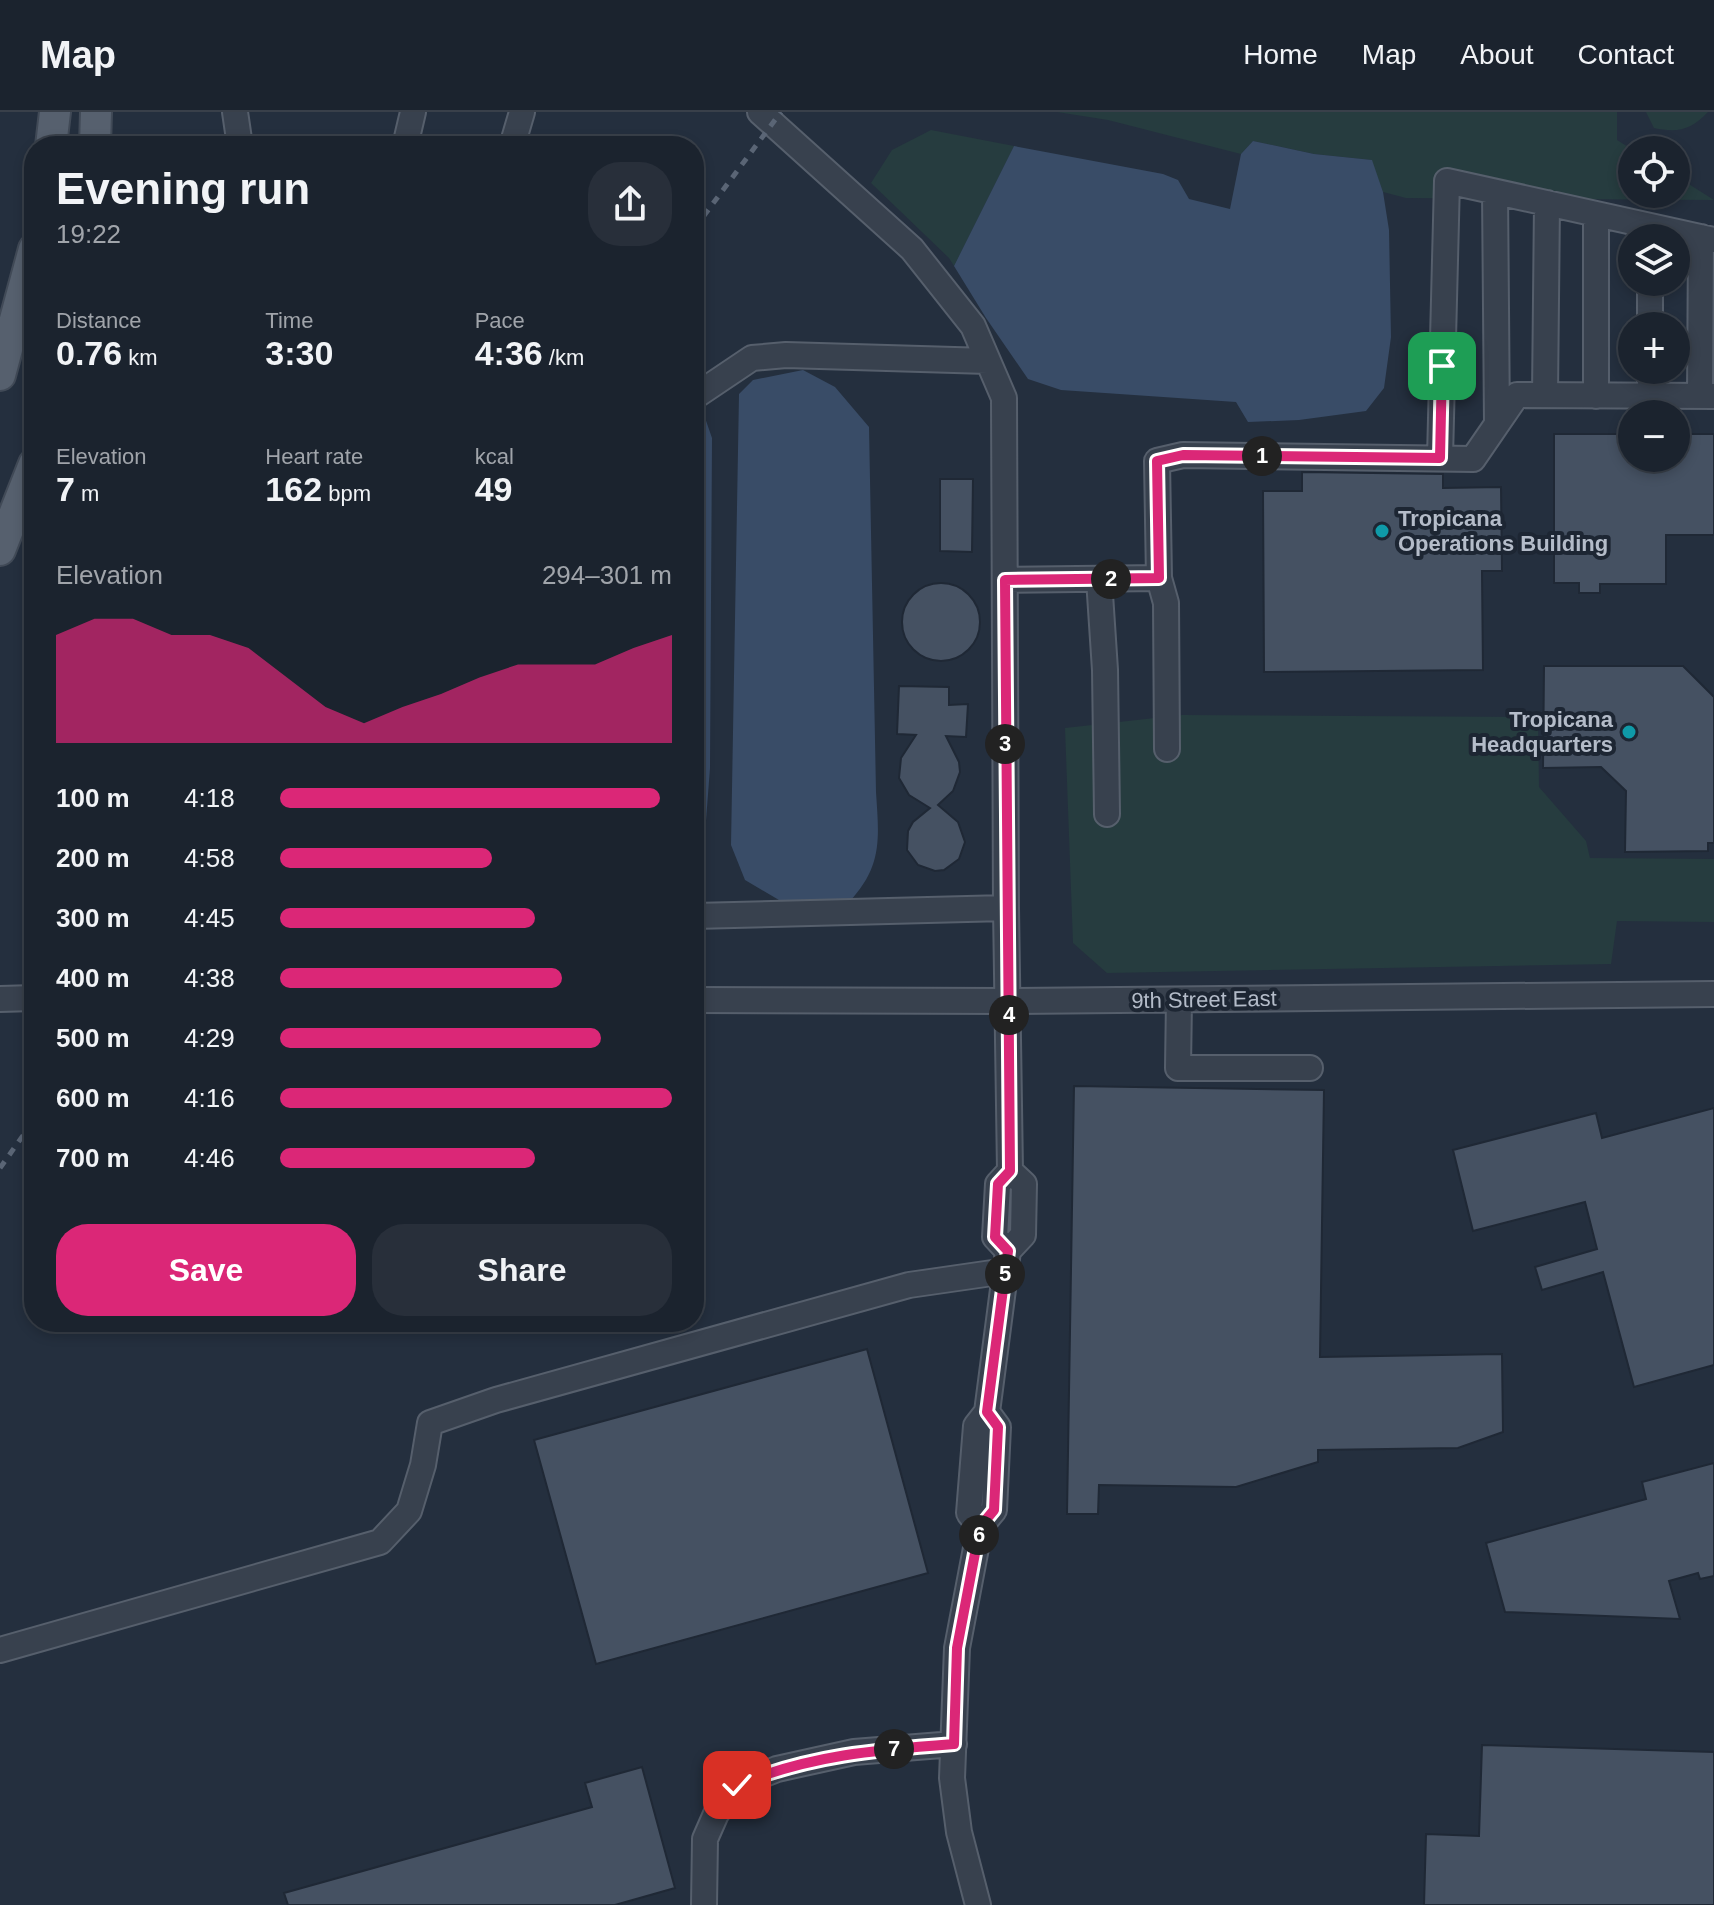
<!DOCTYPE html>
<html lang="en">
<head>
<meta charset="utf-8">
<style>
	body { margin:0; font-family:Arial,sans-serif; background:#282f3a; color:#f1f3f6; height:100vh; display:flex; flex-direction:column; font-size:30px; white-space:nowrap }
	* { box-sizing:border-box; margin:0 }
	p { font-size:26px; color:#a0a4aa }
	.icon { flex:none; width:44px; height:44px; fill:none; stroke:currentColor; stroke-width:2; stroke-linecap:round; stroke-linejoin:round }
	.map { position:relative; flex:1; overflow:hidden }
	.sheet { position:absolute; left:24px; top:24px; width:680px; height:1196px; display:flex; flex-direction:column; background:#1b232e; border-radius:32px; box-shadow:0 4px 12px #0003,0 0 0 2px #39404a }
	.sheet>* { flex:none }
	.controls { position:absolute; left:1618px; top:24px; display:grid; gap:16px }
	.controls a { display:grid; place-items:center; width:72px; height:72px; border-radius:50%; background:#1b232e; box-shadow:0 4px 12px #0003,0 0 0 2px #39404a; font-size:40px }
	.pin { position:absolute; display:grid; place-items:center; width:68px; height:68px; color:#fff; margin:-34px; border-radius:16px; box-shadow:0 4px 12px #0006 }
	.km { position:absolute; width:40px; height:40px; margin:-20px; border-radius:50%; background:#222; color:#fff; font-size:22px; line-height:40px; text-align:center }
	.round { display:grid; place-items:center; flex:none; width:84px; height:84px; border-radius:32px; background:#282f3a }
	.overview { display:flex; align-items:center; justify-content:space-between; height:136px; padding:0 32px }
	h1 { font-size:44px; font-weight:600; line-height:60px }
	.figures { display:grid; grid-template-columns:repeat(3,1fr); gap:12px; height:136px; padding:8px 32px }
	.figures div { display:grid; align-content:center }
	.figures b { font-size:34px; font-weight:600 }
	.figures small { font-size:22px; font-weight:400 }
	.figures p { font-size:22px }
	.chart { height:224px; padding:16px 32px }
	.chart p { display:flex; justify-content:space-between }
	.chart svg { width:100%; height:144px; margin-top:8px; fill:#db2777; opacity:.7 }
	.action { display:flex; gap:16px; margin-top:auto; padding:16px 32px }
	.action a { flex:1; height:92px; border-radius:32px; background:#db2777; color:#fff; font-size:32px; font-weight:600; line-height:92px; text-align:center }
	.action a+a { background:#282f3a; color:#f1f3f6 }
	ul { padding:0 32px; list-style:none; font-size:26px }
	li { display:grid; grid-template-columns:128px 96px 1fr; align-items:center; height:60px }
	li i { height:20px; border-radius:10px; background:#db2777 }
	header { display:flex; align-items:center; gap:48px; box-sizing:border-box; height:112px; padding:0 40px; background:#1b232e; border-bottom:2px solid #39404a }
	header strong { font-size:38px }
	nav { display:flex; gap:44px; margin-inline-start:auto; font-size:28px }
	.map>svg:first-child { display:block }
</style>
</head>
<body>
<header>
<strong>Map</strong>
<nav><a>Home</a><a>Map</a><a>About</a><a>Contact</a></nav>
</header>
<div class="map">
<svg width="1714" height="1793" viewBox="0 0 1714 1793">
	<rect width="100%" height="100%" fill="#242f3e"/>
	<path fill="#263c3f" d="M1057,0H1617V28L1633,38L1632,82H1676V64L1714,88L1406,86L1383,80L1371,48L1314,42L1253,29L1241,42L1108,8Z
		M1646,0H1708C1691,18 1678,21 1654,16Z
		M931,18L1014,34L954,154L949,146L871,71L892,38Z
		M1182,603L1538,605L1539,675L1586,729L1590,746L1714,747V810L1617,809L1611,852L1107,861L1073,831L1065,616Z"/>
	<path fill="#394c67" d="M1253,29L1314,42L1372,48L1383,80L1389,118L1391,225L1384,276L1366,299L1299,308L1248,310L1236,290L1061,278L1028,267L986,206L954,154L1014,34L1163,62L1178,68L1189,87L1230,97L1241,42Z
		M803,258L835,275L869,315L876,680C879,726 883,754 849,790L779,788L745,768L731,733L739,282L753,268Z
		M703,300L712,326L710,656L703,748L694,781V306Z"/>
	<path fill="#455162" stroke="#1f2835" stroke-width="2" d="M1554,322H1632V346H1676V322H1714V423H1666V472H1600V481H1579V471H1554Z
		M1302,360L1443,362V376L1501,375L1502,459H1482L1483,558L1264,560L1263,379H1302Z
		M940,367H973L972,440L940,439Z
		M902 510a39 39 0 1 1 78 0a39 39 0 1 1-78 0Z
		M1544,554H1683L1714,585V731H1708V739L1625,740L1626,679L1601,655L1543,656Z
		M899,574L949,575V593L968,592L966,625L946,624L959,650L960,660L953,679L938,693L958,710L965,730L959,747L944,758L935,759L918,753L907,738L908,719L913,710L930,696L909,683L899,666L901,646L916,623L897,622Z
		M1074,974L1324,978L1320,1245L1502,1242L1503,1320L1458,1336L1318,1338V1350L1236,1375L1099,1373L1098,1402H1067Z
		M1714,996V1253L1634,1275L1603,1160L1542,1178L1535,1155L1597,1137L1585,1090L1473,1119L1453,1038L1596,1001L1602,1026Z
		M867,1237L928,1461L596,1552L534,1328Z
		M1714,1351V1464L1700,1467L1698,1461L1669,1469L1680,1507L1505,1500L1486,1431L1646,1387L1642,1370Z
		M1482,1633L1714,1640V1793H1424L1426,1722L1479,1724Z
		M642,1655L675,1776L615,1793H288L284,1781L592,1695L585,1671Z"/>
	<g fill="none" stroke-linecap="round" stroke-linejoin="round">
		<defs>
			<path id="minor" d="M235,0L240,34
				M760,0L912,137L973,214L1004,286L1006,796L1010,1059
				M405,34L413,0
				M512,34L522,0
				M1495,80L1497,312
				M1596,102V284
				M1650,170V214
				M1650,258V284
				M1545,283L1547,91
				M1700,284L1701,125
				M694,285L752,246L786,243L988,249
				M1440,346L1447,69L1714,128
				M1159,466L1166,491L1167,637
				M1099,467L1105,558L1107,702
				M1005,468L1159,466L1157,349L1183,343L1473,347L1517,283L1714,284
				M694,804L1006,796
				M0,887L34,886
				M694,888L1008,889L1714,882
				M1179,888L1178,956H1310
				M987,1300L1008,1139L1023,1123L1024,1072L1010,1059L998,1072L995,1125L1008,1139
				M0,1538L380,1430L409,1399L423,1353L430,1311L496,1288L909,1173L1006,1159
				M704,1793L705,1727L716,1702L737,1673L777,1657L854,1640L954,1632
				M978,1793L959,1720L952,1666L957,1536L980,1415L994,1398L998,1315L987,1300L976,1314L969,1401L980,1415"/>
			<path id="major" d="M51,34L55,0
				M95,34L96,0
				M0,263L34,137
				M0,438L34,352"/>
		</defs>
		<use href="#minor" stroke="#565f6c" stroke-width="28"/>
		<use href="#major" stroke="#414a57" stroke-width="34"/>
		<use href="#minor" stroke="#38414e" stroke-width="24"/>
		<use href="#major" stroke="#56606e" stroke-width="30"/>
		<path stroke="#5a6575" stroke-width="5" stroke-dasharray="8 8" stroke-linecap="butt" d="M694,117L781,0
			M0,1056L34,1008"/>
	</g>
	<g fill="none" stroke-linecap="round" stroke-linejoin="round">
		<defs>
			<path id="route" d="M737,1673C811,1643 875,1638 954,1632L957,1536L980,1415L994,1398L998,1315L987,1300L1008,1139L995,1125L998,1072L1010,1059L1005,468L1159,466L1157,349L1183,343L1440,346L1442,254"/>
		</defs>
		<use href="#route" stroke="#fff" stroke-width="16"/>
		<use href="#route" stroke="#db2777" stroke-width="10"/>
	</g>
	<g fill="#0f9aa8" stroke="#1d2633" stroke-width="3">
		<circle cx="1382" cy="419" r="8"/>
		<circle cx="1629" cy="620" r="8"/>
	</g>
	<g text-anchor="middle" stroke-width="8" stroke-linejoin="round" paint-order="stroke">
		<g font-size="22" font-weight="bold" fill="#b4bcc9" stroke="#1d2633" text-anchor="start">
			<text x="1398" y="414">Tropicana<tspan x="1398" dy="25">Operations Building</tspan></text>
			<text x="1613" y="615" text-anchor="end">Tropicana<tspan x="1613" dy="25">Headquarters</tspan></text>
		</g>
		<g font-size="22" fill="#b4bcc9" stroke="#1d2633">
			<text transform="translate(1204 887) rotate(-1)" y="8">9th Street East</text>
		</g>
	</g>
</svg>
<div class="controls">
<a><svg class="icon" aria-label="locate" viewBox="0 0 24 24"><circle cx="12" cy="12" r="6"/><path d="M12 2v4M12 18v4M2 12h4M18 12h4"/></svg></a>
<a><svg class="icon" aria-label="layers" viewBox="0 0 24 24"><path d="M12 4l9 5-9 5-9-5zM3 14l9 5 9-5"/></svg></a>
<a>+</a>
<a>−</a>
</div>
<div class="pin" style="left:1442px;top:254px;background:#1e9e55"><svg class="icon" aria-label="arrive" viewBox="0 0 24 24"><path d="M6 21V4h12l-3 4 3 4H6"/></svg></div>
<div class="pin" style="left:737px;top:1673px;background:#d93025"><svg class="icon" aria-label="check" viewBox="0 0 24 24"><path d="M5 12l5 5 9-10"/></svg></div>
<b class="km" style="left:1262px;top:344px">1</b>
<b class="km" style="left:1111px;top:467px">2</b>
<b class="km" style="left:1005px;top:632px">3</b>
<b class="km" style="left:1009px;top:903px">4</b>
<b class="km" style="left:1005px;top:1162px">5</b>
<b class="km" style="left:979px;top:1423px">6</b>
<b class="km" style="left:894px;top:1637px">7</b>
<section class="sheet">
<div class="overview"><div><h1>Evening run</h1><p>19:22</p></div><a class="round"><svg class="icon" aria-label="share" viewBox="0 0 24 24"><path d="M12 15V3M7 8l5-5 5 5M5 13v7h14v-7"/></svg></a></div>
<div class="figures">
<div><p>Distance</p><b>0.76<small> km</small></b></div>
<div><p>Time</p><b>3:30</b></div>
<div><p>Pace</p><b>4:36<small> /km</small></b></div>
</div>
<div class="figures">
<div><p>Elevation</p><b>7<small> m</small></b></div>
<div><p>Heart rate</p><b>162<small> bpm</small></b></div>
<div><p>kcal</p><b>49</b></div>
</div>
<div class="chart"><p><span>Elevation</span>294–301 m</p>
<svg viewBox="0 0 160 44" preserveAspectRatio="none"><path d="M0 44V11L10 6L20 6L30 11L40 11L50 15L60 24L70 33L80 38L90 33L100 29L110 24L120 20L130 20L140 20L150 15L160 11V44z"/></svg>
</div>
<ul>
<li><b>100 m</b>4:18<i style="width:97%"></i></li>
<li><b>200 m</b>4:58<i style="width:54%"></i></li>
<li><b>300 m</b>4:45<i style="width:65%"></i></li>
<li><b>400 m</b>4:38<i style="width:72%"></i></li>
<li><b>500 m</b>4:29<i style="width:82%"></i></li>
<li><b>600 m</b>4:16<i style="width:100%"></i></li>
<li><b>700 m</b>4:46<i style="width:65%"></i></li>
</ul>
<div class="action"><a>Save</a><a>Share</a></div>
</section>
</div>
</body>
</html>
